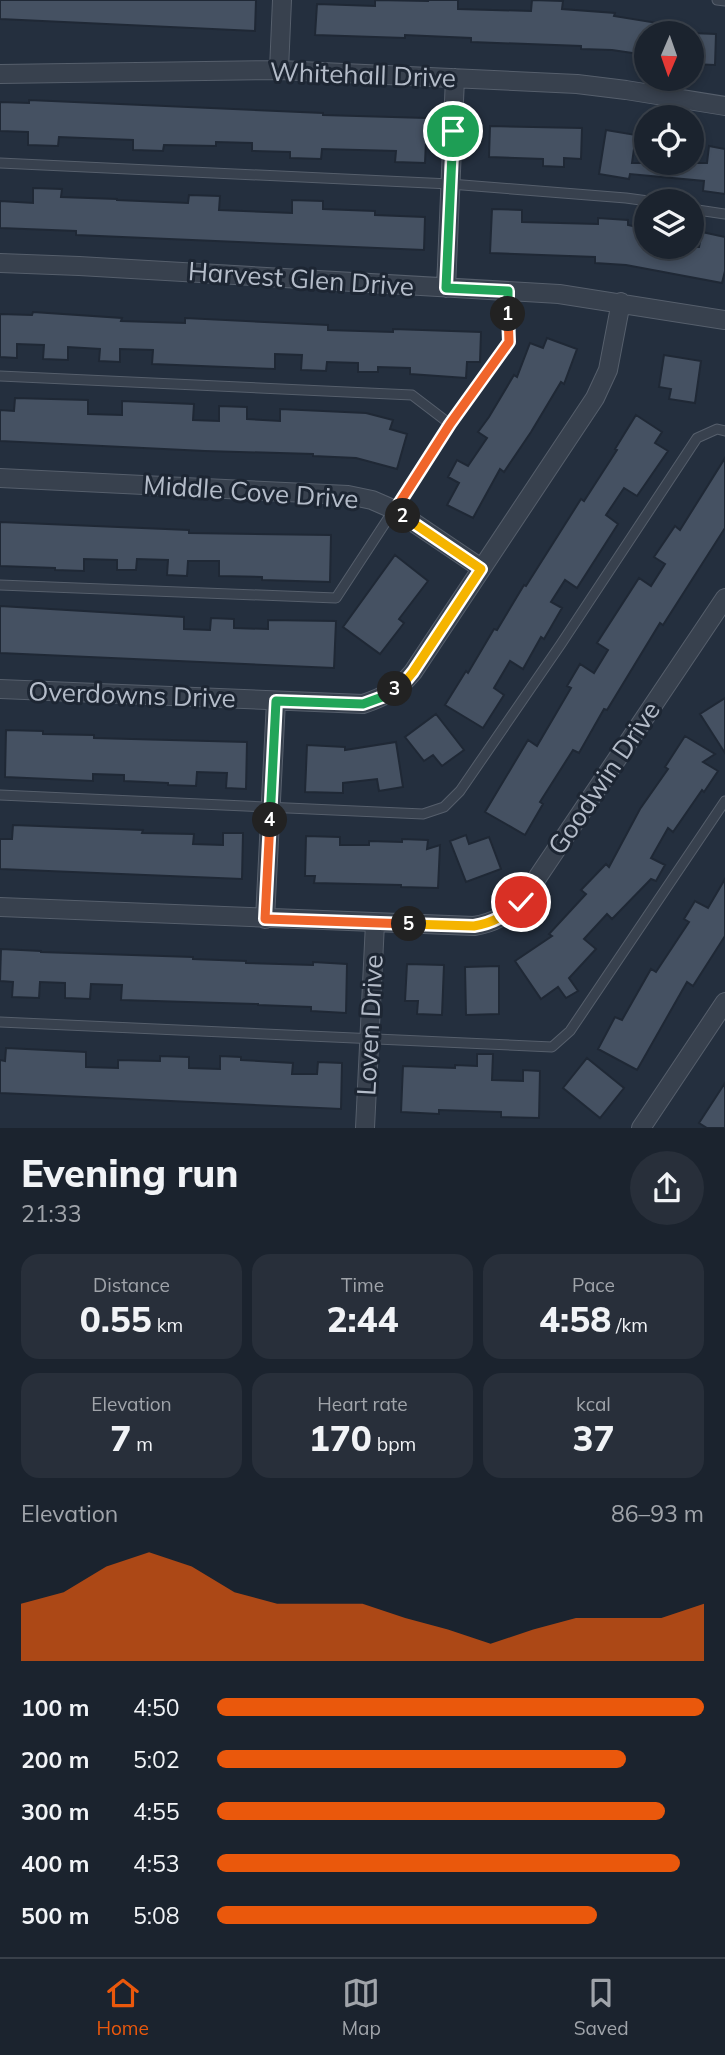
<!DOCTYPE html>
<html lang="en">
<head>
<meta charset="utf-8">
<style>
	body { margin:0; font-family:Mulish,sans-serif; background:#282f3a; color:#f1f3f6; height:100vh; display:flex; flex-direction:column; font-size:26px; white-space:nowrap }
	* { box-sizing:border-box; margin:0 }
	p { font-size:23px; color:#a0a4aa }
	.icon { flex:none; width:38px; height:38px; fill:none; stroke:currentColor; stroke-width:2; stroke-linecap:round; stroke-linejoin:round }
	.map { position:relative; height:1128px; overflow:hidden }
	.panel { display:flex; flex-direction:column; background:#1b232e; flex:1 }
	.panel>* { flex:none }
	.needle { width:46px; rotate:182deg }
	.controls { position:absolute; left:634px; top:21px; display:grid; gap:14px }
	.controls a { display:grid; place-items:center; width:70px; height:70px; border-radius:50%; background:#1b232e; box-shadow:0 4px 10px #0003,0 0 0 2px #39404a; font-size:35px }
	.pin { position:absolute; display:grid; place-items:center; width:60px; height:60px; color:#fff; margin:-30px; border:4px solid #fff; border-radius:50%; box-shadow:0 2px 7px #0007 }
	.km { position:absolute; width:35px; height:35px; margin:-18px; border-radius:50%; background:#222; color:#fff; font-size:19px; line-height:35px; text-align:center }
	.round { display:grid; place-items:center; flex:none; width:74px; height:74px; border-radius:37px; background:#282f3a }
	.headline { display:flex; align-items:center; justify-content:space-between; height:119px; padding:0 21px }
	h1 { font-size:38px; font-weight:800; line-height:52px }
	.stats { display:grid; grid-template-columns:repeat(3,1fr); gap:10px; height:119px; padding:7px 21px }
	.stats div { display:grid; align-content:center; border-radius:18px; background:#282f3a; text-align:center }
	.stats b { font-size:35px; font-weight:800 }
	.stats small { font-size:19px; font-weight:400 }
	.stats p { font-size:19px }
	.chart { height:196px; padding:14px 21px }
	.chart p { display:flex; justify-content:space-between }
	.chart svg { width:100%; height:126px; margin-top:7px; fill:#ea580c; opacity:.7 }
	ul { padding:0 21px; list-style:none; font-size:23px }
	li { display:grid; grid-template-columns:112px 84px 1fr; align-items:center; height:52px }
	li i { height:18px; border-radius:9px; background:#ea580c }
	.tabs { display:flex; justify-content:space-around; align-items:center; height:98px; border-top:2px solid #39404a; background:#1b232e; font-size:19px; color:#a0a4aa }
	.tabs a { display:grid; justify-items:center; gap:4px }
	.tabs .active { color:#ea580c }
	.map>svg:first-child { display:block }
</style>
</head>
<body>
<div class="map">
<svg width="725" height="1128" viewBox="0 0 725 1128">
	<rect width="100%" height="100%" fill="#242f3e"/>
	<path fill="#455162" stroke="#1f2835" stroke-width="2" d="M0,0H256L255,31L0,19Z
		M375,0L428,1V0H458V9L531,11L532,0L563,1L562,9L615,13L614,16L676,26V33H646V55L612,50L581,49V46L471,42V38L405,35V38L315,35L317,4L375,6Z
		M691,33L716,34L715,65L691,64Z
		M29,100L323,113V115L427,118L425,163L395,162L396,151L322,149L321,159L290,158V152L252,151V143L216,142V146L164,145L163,151L133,150V140L59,137L58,146L28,145V132L0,131V102L29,103Z
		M490,126L582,128L581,159L564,158V167L543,166V159L489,157Z
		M606,130L636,135L632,163H707L709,146L725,149V194L703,191L704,181L630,174L629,179L599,174Z
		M33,188L62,189L61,197L117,199V200L188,203L189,195L220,196L219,210L292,213V200L323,201V209L375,211V215L425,217L424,250L76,235V231L0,228V201L33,203Z
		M492,209L522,210V222L598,224V218L628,220V225L646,229V247H699L702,232L725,237V271L722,283L626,265L595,263V257L490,253Z
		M33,312L122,318L121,321L185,323V318L328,325V330L393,332V329L481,332L480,362H467L466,378L410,374V368L378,367V372H358V363L327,362L326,371L301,370L302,355L275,354V369L152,364L153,350L120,349V362L99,361L100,349L68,347V360L43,359L44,345L17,344V358L0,357V314L32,315Z
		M547,338L577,349L564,384L561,382L531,432L504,472L500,469L473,518L447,505L459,483L448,477L457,460L468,466L487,438L478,432L489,417L514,375L517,377L530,343L543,348Z
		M664,355L701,361L695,403L669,399L671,389L659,387Z
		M15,398L88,400V414L122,415V401L194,404L193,420L219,421V406L247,407V419L280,421V409L366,413L393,420L390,429L407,434L397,469L356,458L313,456V454L205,451L0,441V410L14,411Z
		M636,415L662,432L655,443L668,451L637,496L624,488L606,515L618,524L577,588L565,580L551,602L562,608L544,639L541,637L523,669L510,661L494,688L504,695L483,728L445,705L466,671L468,673L494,629L497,630L524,585L526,586L581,499L584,501L617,450L615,449Z
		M725,458V528L663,625L660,623L607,710L604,709L579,753L573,750L540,802L543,804L525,835L485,812L528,740L537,746L571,688L567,686L580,664L594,673L608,650L597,643L639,578L651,586L665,564L654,557L675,526L680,530Z
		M0,522L189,530V533L331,535L330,582L262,580V577L219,576V561H188L187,576L167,575L168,560L137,559L136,570H117V560L84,559V571L55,570V568L0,566Z
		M395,555L428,581L399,619L404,623L380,654L343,627Z
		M0,606L184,617V629L210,630L211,618L234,619V628L268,629V620L336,621L334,668L0,653Z
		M725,698V753L700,714Z
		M436,714L464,750L442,766L433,755L424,761L405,737Z
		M6,730L43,731V734L94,735V738L247,742L246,789L226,788L227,773L197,772L196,786L168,785V783L124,781V775L93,774V781L5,777Z
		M685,736L715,754L703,762L718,771L704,792L702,790L673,832L668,828L651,858L665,865L656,881L651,879L612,919L607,914L584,939L596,949L569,978L578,991L566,998L558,987L541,999L515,961L552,936L549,934L586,894L581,890L606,864L609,867L640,809L668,769L665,767Z
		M396,742L403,787L379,791L377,779L343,783V793L305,792L307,745L345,747V750Z
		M13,825L143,830L142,833L194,834L193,844L223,845V833H243L242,879L0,869V839H12Z
		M466,835L469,844L489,837L501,869L466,882L450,841Z
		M306,836L340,837V845H369V841L402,842V839L428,840L427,849L440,845L438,888L401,887V885L314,883L315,876H305Z
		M725,879V936L693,986L687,982L637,1070L598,1049L615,1017L622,1020L651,969L656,972L689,922L684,919L695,901L708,908Z
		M1,949L41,951V952L193,957V959L246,961V963L313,965V962L347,964L346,1013L311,1011V1007L258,1005V1004L121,1000L122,985L91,984L90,999L65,998V983L40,982L39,998L12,997L13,982L0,981Z
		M407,964L444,965L442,1015L417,1014L418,1001H405Z
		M499,966V1014L466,1015L465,967Z
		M6,1048L86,1052V1067L118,1068V1060L160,1061V1056L189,1057V1068L220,1069V1056L241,1057V1060L293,1063L292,1074H317L318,1062L342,1063L341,1109L0,1093V1060L5,1061Z
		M477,1054H493L492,1080L523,1081V1070L540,1071L539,1118L501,1117V1112L439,1110V1114L401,1112L403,1066L455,1068V1065L477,1066Z
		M587,1058L624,1088L600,1118L563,1088Z
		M725,1083V1128H707L699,1123Z"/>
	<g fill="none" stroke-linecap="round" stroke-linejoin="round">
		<defs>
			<path id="lane" d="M717,0L725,1
				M0,163L450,184L626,198L648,201
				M691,209L725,214
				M0,376L412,395L450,424
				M0,585L336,598L450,424L509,342L508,291
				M0,795L423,814L444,807L460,791L561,644L697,438L717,429L725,431
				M0,1022L552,1047L570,1031L725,801"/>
			<path id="street" d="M279,70L282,0
				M0,74L279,70L577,84L626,90L725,106
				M0,263L79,266L559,294L725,320
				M446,288L455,78
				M0,478L348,495L372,500L395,510L481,568
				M0,689L363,704C384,697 399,689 413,672L595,398L608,370L621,302
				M0,907L474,926C494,923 506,915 521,902L725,598
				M265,919L276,701
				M365,1128L375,923
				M641,1128L725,1002"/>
		</defs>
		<use href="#lane" stroke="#565f6c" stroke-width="11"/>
		<use href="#street" stroke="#565f6c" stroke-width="20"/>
		<use href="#lane" stroke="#38414e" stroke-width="9"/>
		<use href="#street" stroke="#38414e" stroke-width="18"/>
	</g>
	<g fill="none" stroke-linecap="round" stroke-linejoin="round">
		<defs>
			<path id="split-1" d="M453,131L446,288L508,291V314"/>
			<path id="split-2" d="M403,516L395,510L450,424L509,342L508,314"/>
			<path id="split-3" d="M395,689L404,683L413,672L481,569L403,516"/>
			<path id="split-4" d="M270,820L276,701L363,704L385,696L395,689"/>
			<path id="split-5" d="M270,820L265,919L409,924"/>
			<path id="split-6" d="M409,924L474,926C493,923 506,915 521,902"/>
		</defs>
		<use href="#split-1" stroke="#fff" stroke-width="14"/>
		<use href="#split-2" stroke="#fff" stroke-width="14"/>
		<use href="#split-3" stroke="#fff" stroke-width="14"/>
		<use href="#split-4" stroke="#fff" stroke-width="14"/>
		<use href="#split-5" stroke="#fff" stroke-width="14"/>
		<use href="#split-6" stroke="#fff" stroke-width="14"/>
		<use href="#split-1" stroke="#22a559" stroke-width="9"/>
		<use href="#split-2" stroke="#f0652b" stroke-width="9"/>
		<use href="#split-3" stroke="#f5b400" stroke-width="9"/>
		<use href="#split-4" stroke="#22a559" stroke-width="9"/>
		<use href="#split-5" stroke="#f0652b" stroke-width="9"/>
		<use href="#split-6" stroke="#f5b400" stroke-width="9"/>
	</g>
	<g text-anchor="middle" stroke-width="6" stroke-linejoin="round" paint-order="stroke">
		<g font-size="26" fill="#b4bcc9" stroke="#1d2633">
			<text transform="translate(363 75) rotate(2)" y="9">Whitehall Drive</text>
			<text transform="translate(301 279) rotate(4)" y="9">Harvest Glen Drive</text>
			<text transform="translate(251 492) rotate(4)" y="9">Middle Cove Drive</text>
			<text transform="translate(132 695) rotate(2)" y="9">Overdowns Drive</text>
			<text transform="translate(604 778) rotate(-56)" y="9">Goodwin Drive</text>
			<text transform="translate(370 1025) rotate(-87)" y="9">Loven Drive</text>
		</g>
	</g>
</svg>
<div class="controls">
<a><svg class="needle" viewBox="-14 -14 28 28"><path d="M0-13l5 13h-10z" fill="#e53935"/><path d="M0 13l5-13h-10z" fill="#a0a4aa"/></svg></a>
<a><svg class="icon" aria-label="locate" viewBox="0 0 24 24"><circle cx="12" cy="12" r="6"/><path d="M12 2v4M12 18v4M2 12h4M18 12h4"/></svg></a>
<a><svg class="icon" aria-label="layers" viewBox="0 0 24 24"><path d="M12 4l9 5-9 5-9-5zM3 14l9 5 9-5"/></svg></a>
</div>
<div class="pin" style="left:453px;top:131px;background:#1e9e55"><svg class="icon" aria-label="arrive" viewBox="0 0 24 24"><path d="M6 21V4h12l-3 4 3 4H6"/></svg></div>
<div class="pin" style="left:521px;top:902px;background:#d93025"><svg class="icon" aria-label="check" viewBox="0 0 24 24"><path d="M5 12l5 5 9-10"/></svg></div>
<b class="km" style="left:508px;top:314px">1</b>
<b class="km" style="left:403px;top:516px">2</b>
<b class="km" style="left:395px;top:689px">3</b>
<b class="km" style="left:270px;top:820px">4</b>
<b class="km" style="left:409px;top:924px">5</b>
</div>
<section class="panel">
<div class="headline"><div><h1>Evening run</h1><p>21:33</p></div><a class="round"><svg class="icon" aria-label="share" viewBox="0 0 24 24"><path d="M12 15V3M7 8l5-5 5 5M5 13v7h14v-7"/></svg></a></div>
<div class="stats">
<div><p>Distance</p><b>0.55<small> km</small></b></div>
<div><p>Time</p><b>2:44</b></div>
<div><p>Pace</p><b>4:58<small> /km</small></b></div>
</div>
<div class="stats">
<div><p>Elevation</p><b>7<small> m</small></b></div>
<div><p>Heart rate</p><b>170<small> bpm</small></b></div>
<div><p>kcal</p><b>37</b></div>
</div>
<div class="chart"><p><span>Elevation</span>86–93 m</p>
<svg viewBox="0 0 160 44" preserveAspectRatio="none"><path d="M0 44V24L10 20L20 11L30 6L40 11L50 20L60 24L70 24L80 24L90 29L100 33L110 38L120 33L130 29L140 29L150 29L160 24V44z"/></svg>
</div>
<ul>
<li><b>100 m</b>4:50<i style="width:100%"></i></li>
<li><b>200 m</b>5:02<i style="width:84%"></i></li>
<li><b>300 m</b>4:55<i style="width:92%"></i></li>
<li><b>400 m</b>4:53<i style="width:95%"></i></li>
<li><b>500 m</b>5:08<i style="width:78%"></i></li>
</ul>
</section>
<nav class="tabs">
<a class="active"><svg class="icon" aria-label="home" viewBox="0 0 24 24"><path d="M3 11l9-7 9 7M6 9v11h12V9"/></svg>Home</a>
<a><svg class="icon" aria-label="map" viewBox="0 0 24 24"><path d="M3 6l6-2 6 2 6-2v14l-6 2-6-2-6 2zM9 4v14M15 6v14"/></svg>Map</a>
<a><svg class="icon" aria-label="saved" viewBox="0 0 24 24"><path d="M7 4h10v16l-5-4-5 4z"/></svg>Saved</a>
</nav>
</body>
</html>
